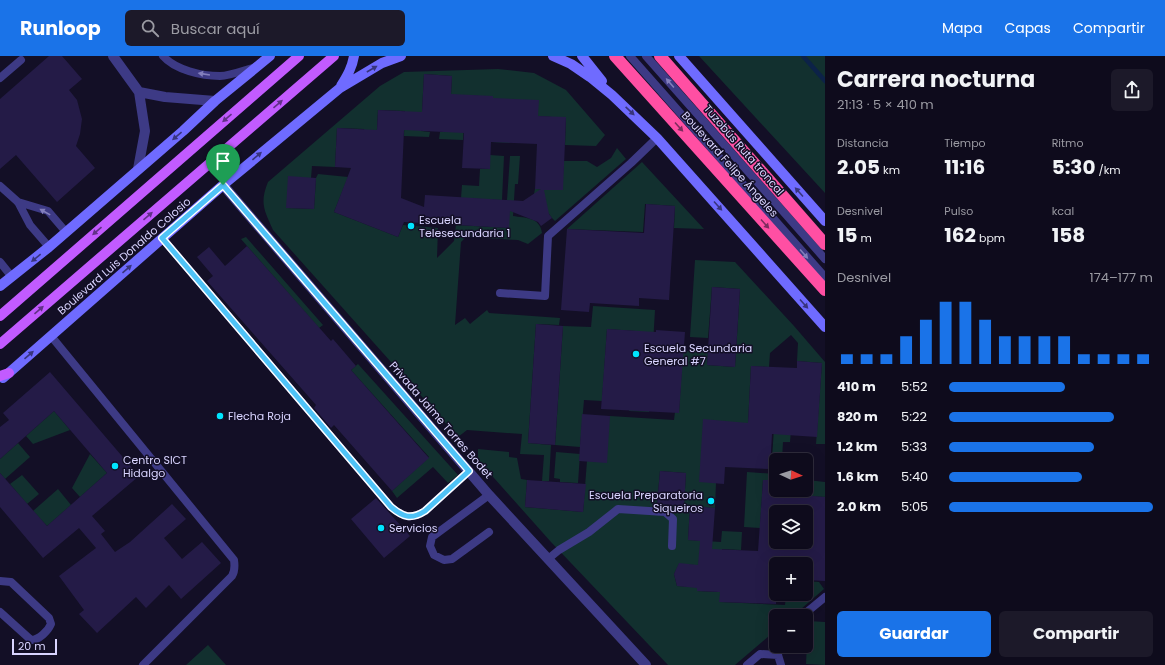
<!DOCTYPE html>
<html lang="es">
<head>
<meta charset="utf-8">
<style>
	body { margin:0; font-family:Poppins,sans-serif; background:#1c1929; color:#f1f3f6; height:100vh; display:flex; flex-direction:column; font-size:15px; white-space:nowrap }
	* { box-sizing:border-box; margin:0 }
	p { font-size:13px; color:#9b9ba3 }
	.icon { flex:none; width:22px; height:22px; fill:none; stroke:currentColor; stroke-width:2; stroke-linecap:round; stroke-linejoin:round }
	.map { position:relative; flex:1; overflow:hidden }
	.panel { display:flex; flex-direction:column; background:#0e0b1c; width:340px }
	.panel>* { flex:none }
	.needle { width:26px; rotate:94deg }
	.fabs { position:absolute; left:769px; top:397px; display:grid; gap:8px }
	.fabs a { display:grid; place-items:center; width:44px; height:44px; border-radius:6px; background:#0e0b1c; box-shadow:0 4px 16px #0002,0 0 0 1px #2e2b3b; font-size:20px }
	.scale { position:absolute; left:12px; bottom:10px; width:45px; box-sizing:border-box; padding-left:4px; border:2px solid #d9d4ff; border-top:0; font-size:11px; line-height:14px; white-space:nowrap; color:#d9d4ff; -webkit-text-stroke:3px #130f26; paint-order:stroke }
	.pin { position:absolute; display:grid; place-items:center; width:34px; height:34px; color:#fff; margin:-41px -17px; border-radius:50% 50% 50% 0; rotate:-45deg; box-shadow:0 0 4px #0007 }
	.pin .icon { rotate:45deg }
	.round { display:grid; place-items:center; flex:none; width:42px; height:42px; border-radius:6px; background:#1c1929 }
	.headline { display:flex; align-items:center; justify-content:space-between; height:68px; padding:0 12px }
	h1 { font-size:22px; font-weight:700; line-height:30px }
	.metrics { display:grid; grid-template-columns:repeat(3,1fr); gap:6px; height:68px; padding:4px 12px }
	.metrics div { display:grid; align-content:center }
	.metrics b { font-size:20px; font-weight:700 }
	.metrics small { font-size:11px; font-weight:400 }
	.metrics p { font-size:11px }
	.chart { height:112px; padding:8px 12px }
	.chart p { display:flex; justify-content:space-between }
	.chart svg { width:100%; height:72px; margin-top:4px; stroke:#1a73e8; stroke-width:6 }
	.primary-button { display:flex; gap:8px; margin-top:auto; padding:8px 12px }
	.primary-button a { flex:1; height:46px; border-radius:6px; background:#1a73e8; color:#fff; font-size:16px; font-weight:700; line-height:46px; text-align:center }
	.primary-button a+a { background:#1c1929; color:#f1f3f6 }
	ul { padding:0 12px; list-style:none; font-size:13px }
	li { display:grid; grid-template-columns:64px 48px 1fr; align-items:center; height:30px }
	li i { height:10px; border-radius:5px; background:#1a73e8 }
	header { display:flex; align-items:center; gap:24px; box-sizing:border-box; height:56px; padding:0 20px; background:#1a73e8; color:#fff }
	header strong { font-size:19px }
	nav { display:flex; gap:22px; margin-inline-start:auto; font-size:14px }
	.search { width:280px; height:36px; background:#1c1929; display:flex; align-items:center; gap:10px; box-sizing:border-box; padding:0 14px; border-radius:6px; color:#9b9ba3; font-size:15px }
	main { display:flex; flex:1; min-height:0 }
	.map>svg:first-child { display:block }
</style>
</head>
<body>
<header>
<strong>Runloop</strong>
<div class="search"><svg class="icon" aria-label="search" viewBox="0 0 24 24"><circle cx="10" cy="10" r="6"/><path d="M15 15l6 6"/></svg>Buscar aquí</div>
<nav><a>Mapa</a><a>Capas</a><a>Compartir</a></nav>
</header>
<main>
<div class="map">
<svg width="825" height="609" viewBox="0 0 825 609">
	<rect width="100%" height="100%" fill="#130f26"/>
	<path fill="#12302f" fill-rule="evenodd" d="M699,0H825V137Z
		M498,13L534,17L566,34L605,79L596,90L565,89L566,62L538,60L509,87L491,86L493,41L466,39L463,84L439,83L440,76H449L452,20L424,18L421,75L430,76L429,81L404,80L405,55L378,54L374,127L364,73L337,72L335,111L312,110L311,122L287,152L314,153L316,122L318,118L348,121L334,156L398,181L403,169L438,172L437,202L454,185L456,169L509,172L507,144L510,100H520L518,128H515L513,160C525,162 540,161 542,177L528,188L518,184L466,181L461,186L455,269L465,262L470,268L487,254L489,257L560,262L559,269L536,268L528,387L551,389L549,425H542L544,399L520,398L522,378L467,374L458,381L273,174C265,155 259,148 268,126L380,30L404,16Z
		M617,92L626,103L555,165L552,162L534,138L535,133L562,134L564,105H587L597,111L611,102Z
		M490,99L504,100L502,144L461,142L462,129L479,130L480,113H489Z
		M642,106L704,173L674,172L675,150L645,148L643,176L567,173Z
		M246,181L323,269L319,272L247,190L241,183Z
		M695,204L735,206L794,270L825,306V388H816L822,307L797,305L798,287L791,279L770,297L769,311L751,310L747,387L727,386L716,427L715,452L690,451L688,484L721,486L722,475L742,476L741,494L722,493L720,546L785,549L786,538H806V525L819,526L824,533L793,560H776V574L735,609H668L551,486L478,404V393L509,396V401L517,402L521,423L527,424L525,451L583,456L587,405L610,360L674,364L675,356H679L683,295L708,296L707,309L735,311L740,233L712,231L708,282L690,281ZM660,415L686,417L684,450L657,448ZM699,504L719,505L718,536L697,535ZM679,508L694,509L693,531L677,530L674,518Z
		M593,250L655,254L649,356L629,355L635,275L607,273L602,345L584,344L580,391L555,389L563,270L591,271Z
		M358,308L458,419L448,427L433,411L397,442L392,435L429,401L351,314Z
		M778,314L792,363L790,386H783L782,403L772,402Z
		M54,355L70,374L33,388L26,380Z
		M18,387L30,401L5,423L0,417V403Z
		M556,396L580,398L578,427L560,426V423L554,422Z
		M90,398L107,417L80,441L72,432Z
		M747,416L776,418V424H763L760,472L744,471Z
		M22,419L39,438L27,448L10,428Z
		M807,424L825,426V441L805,440Z
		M58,433L71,449L47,470L33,455Z
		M808,565L825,566V609L806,608Z
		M208,589L226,609H186Z"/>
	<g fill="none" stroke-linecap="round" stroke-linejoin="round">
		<path stroke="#0c2248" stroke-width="4.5" d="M803,0L825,25"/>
	</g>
	<path fill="#241b47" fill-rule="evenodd" d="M49,0H62L82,23L69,34L77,44L82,63L80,78L76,90L95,112L57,146L16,99L0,113V43Z
		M424,18L452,20L451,38L493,40V42L539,44L538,60L566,61L563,134H544L549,158L552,162L541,170L538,166L510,155L509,172L404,166L398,181L334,156L351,112L335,111L337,72L377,74L378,54L422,56ZM404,74L464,77L462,112L490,113L491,86L537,88L535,133H541L523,145L425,139L424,151L401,142Z
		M288,120L316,122L314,153L286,152Z
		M646,148L675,150L669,244L639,242V250L590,247L589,256L561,254L567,173L644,177Z
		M247,190L331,285L333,283L356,310L351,314L429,402L392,435L334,369L331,372L314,352L316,349L207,225L213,220L197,201L209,191L225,210Z
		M712,231L740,233L735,311L707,309Z
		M536,268L563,270L555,389L528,387Z
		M607,273L656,276V274L685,276L679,357L601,353Z
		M797,305L822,307L817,381L772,378L770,413L725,411L724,428L699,426L703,363L748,367L751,310L797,312Z
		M50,316L139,420L92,460L105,475L101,478L115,496L130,486L172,448L186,463L164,482L182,503L202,486L221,507L181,543L169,529L146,552L136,541L97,577L79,558L84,554L59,520L96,492L79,472L43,502L0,451V417L47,470L107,417L54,355L0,403V371L9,364L3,357Z
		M582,358L610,360L607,407L579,405Z
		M660,415L686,417L684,450L657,448Z
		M527,424L586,428L583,456L525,451Z
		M763,424H776V434H787V438L825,441V525L806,524V508H776V548L719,546L720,536L697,535V532L677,530L674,518L679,507L698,509L700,485L688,484L690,450L715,452L712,493L758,495ZM776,456H806V486H776Z
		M376,442L410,480L384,502L351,463Z"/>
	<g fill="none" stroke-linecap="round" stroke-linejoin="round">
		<path stroke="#3d3a85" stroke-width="8" d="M163,0C175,14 202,20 220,20C230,20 245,14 256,11
			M630,0L825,221
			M646,0L825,203
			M0,22L21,4
			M0,130L18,146L30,169L49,191
			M18,146L48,155L66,176
			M162,182L391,451C403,461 411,464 425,455L469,415
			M0,206L12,221
			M500,237L545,240L548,180L631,107L657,82
			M51,280L234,504C235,511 235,515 232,520L143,609
			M489,476L452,503L444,504L434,499L430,490L432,481L489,439
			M548,503L559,494L589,476L618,453L665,456L673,463L672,490
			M0,525L11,526L49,562L51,568C48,575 39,584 31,584L0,556
			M802,560L825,541
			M779,590L778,599L781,609
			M747,609L760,598L778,599"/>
		<path stroke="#3d3a85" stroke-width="10" d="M113,0L139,36L145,75L138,113
			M139,36L165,41L215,45
			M223,129L489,439L646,609"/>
		<path stroke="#6f6bff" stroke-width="10" d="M553,0L571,8L590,21L612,39L657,82L825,271
			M582,0L602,25
			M679,0L825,165
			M341,30C347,20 352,12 354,0
			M0,230L49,191L183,75L215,45L270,0
			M3,322L223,129L340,32L382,7L401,0"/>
		<path stroke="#c25bff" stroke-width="10" d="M0,260L299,0
			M0,288L334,0
			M0,320L9,317"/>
		<path stroke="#ff4fa3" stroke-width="12" d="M615,0L825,234
			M660,0L825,188"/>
	</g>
	<defs><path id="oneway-solid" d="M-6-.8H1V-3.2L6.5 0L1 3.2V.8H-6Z"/></defs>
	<g fill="#38347d">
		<use href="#oneway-solid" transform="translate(372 13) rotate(-30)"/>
		<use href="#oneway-solid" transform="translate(630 55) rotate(43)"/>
		<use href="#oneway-solid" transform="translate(177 80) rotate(140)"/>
		<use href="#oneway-solid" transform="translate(257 100) rotate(-40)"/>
		<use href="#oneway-solid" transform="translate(799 136) rotate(-132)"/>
		<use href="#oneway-solid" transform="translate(718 150) rotate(48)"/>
		<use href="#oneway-solid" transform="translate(36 202) rotate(141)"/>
		<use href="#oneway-solid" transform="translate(127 213) rotate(-41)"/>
		<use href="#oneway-solid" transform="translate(804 248) rotate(48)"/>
		<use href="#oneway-solid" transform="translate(29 299) rotate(-41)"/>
	</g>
	<g fill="#837fbc">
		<use href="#oneway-solid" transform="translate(204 18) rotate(-171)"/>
		<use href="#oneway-solid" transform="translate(670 27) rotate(-131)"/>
		<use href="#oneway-solid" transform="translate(45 156) rotate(-151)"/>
		<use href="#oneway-solid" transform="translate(804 198) rotate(49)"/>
	</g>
	<g fill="#623188">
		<use href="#oneway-solid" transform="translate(278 48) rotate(-41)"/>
		<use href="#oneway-solid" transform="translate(227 62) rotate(139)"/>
		<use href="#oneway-solid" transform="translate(148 160) rotate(-41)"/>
		<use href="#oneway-solid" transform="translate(97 175) rotate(139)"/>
		<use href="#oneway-solid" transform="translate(39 254) rotate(-41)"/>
	</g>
	<g fill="#7d2c5e">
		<use href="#oneway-solid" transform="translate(679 71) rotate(48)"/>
		<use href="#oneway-solid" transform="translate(765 168) rotate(48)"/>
	</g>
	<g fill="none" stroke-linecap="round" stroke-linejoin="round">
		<defs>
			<path id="route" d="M223,129L469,415L425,455C411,464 403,461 391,451L162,182Z"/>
		</defs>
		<use href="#route" stroke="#fff" stroke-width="8"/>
		<use href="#route" stroke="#4fc3f7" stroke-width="5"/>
	</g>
	<g fill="#00e5ff" stroke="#130f26" stroke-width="1.5">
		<circle cx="411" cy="170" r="4"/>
		<circle cx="636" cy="298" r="4"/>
		<circle cx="220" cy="360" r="4"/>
		<circle cx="115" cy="410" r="4"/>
		<circle cx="711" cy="445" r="4"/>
		<circle cx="381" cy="472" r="4"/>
	</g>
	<g text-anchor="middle" stroke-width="3" stroke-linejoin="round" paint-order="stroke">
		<g font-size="11" fill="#d9d4ff" stroke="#130f26">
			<text transform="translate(744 94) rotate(49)" y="4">Tuzobús Ruta troncal</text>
			<text transform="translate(730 108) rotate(48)" y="4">Boulevard Felipe Ángeles</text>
			<text transform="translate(124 200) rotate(-41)" y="4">Boulevard Luis Donaldo Colosio</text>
			<text transform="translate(441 364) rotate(49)" y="4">Privada Jaime Torres Bodet</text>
		</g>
		<g font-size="11" fill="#d9d4ff" stroke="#130f26" text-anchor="start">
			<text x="419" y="168">Escuela<tspan x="419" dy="13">Telesecundaria 1</tspan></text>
			<text x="644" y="296">Escuela Secundaria<tspan x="644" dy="13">General #7</tspan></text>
			<text x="228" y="364">Flecha Roja</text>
			<text x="123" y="408">Centro SICT<tspan x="123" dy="13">Hidalgo</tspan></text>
			<text x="703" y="443" text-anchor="end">Escuela Preparatoria<tspan x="703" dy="13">Siqueiros</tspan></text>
			<text x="389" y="476">Servicios</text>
		</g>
	</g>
</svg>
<div class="fabs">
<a><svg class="needle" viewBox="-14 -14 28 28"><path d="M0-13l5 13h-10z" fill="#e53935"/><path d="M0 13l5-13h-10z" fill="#9b9ba3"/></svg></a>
<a><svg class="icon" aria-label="layers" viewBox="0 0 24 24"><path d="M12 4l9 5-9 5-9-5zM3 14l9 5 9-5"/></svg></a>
<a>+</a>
<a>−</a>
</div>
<div class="scale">20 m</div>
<div class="pin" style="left:223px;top:129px;background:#1e9e55"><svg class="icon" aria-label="arrive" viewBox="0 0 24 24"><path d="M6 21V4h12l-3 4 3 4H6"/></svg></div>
</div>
<section class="panel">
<div class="headline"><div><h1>Carrera nocturna</h1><p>21:13 · 5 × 410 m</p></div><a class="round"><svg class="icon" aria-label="share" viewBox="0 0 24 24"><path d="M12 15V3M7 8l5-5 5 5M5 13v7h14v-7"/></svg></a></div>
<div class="metrics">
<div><p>Distancia</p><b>2.05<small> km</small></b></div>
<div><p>Tiempo</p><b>11:16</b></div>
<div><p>Ritmo</p><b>5:30<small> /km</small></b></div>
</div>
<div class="metrics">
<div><p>Desnivel</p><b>15<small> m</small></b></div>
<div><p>Pulso</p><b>162<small> bpm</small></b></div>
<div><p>kcal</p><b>158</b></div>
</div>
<div class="chart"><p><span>Desnivel</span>174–177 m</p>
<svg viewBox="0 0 160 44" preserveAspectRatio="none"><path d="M5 44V38M15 44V38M25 44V38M35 44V27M45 44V17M55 44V6M65 44V6M75 44V17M85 44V27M95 44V27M105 44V27M115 44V27M125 44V38M135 44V38M145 44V38M155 44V38"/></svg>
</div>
<ul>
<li><b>410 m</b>5:52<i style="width:57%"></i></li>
<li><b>820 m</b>5:22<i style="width:81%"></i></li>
<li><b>1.2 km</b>5:33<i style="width:71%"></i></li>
<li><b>1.6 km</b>5:40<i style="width:65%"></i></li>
<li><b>2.0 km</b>5:05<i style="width:100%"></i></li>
</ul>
<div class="primary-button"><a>Guardar</a><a>Compartir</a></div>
</section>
</main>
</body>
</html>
